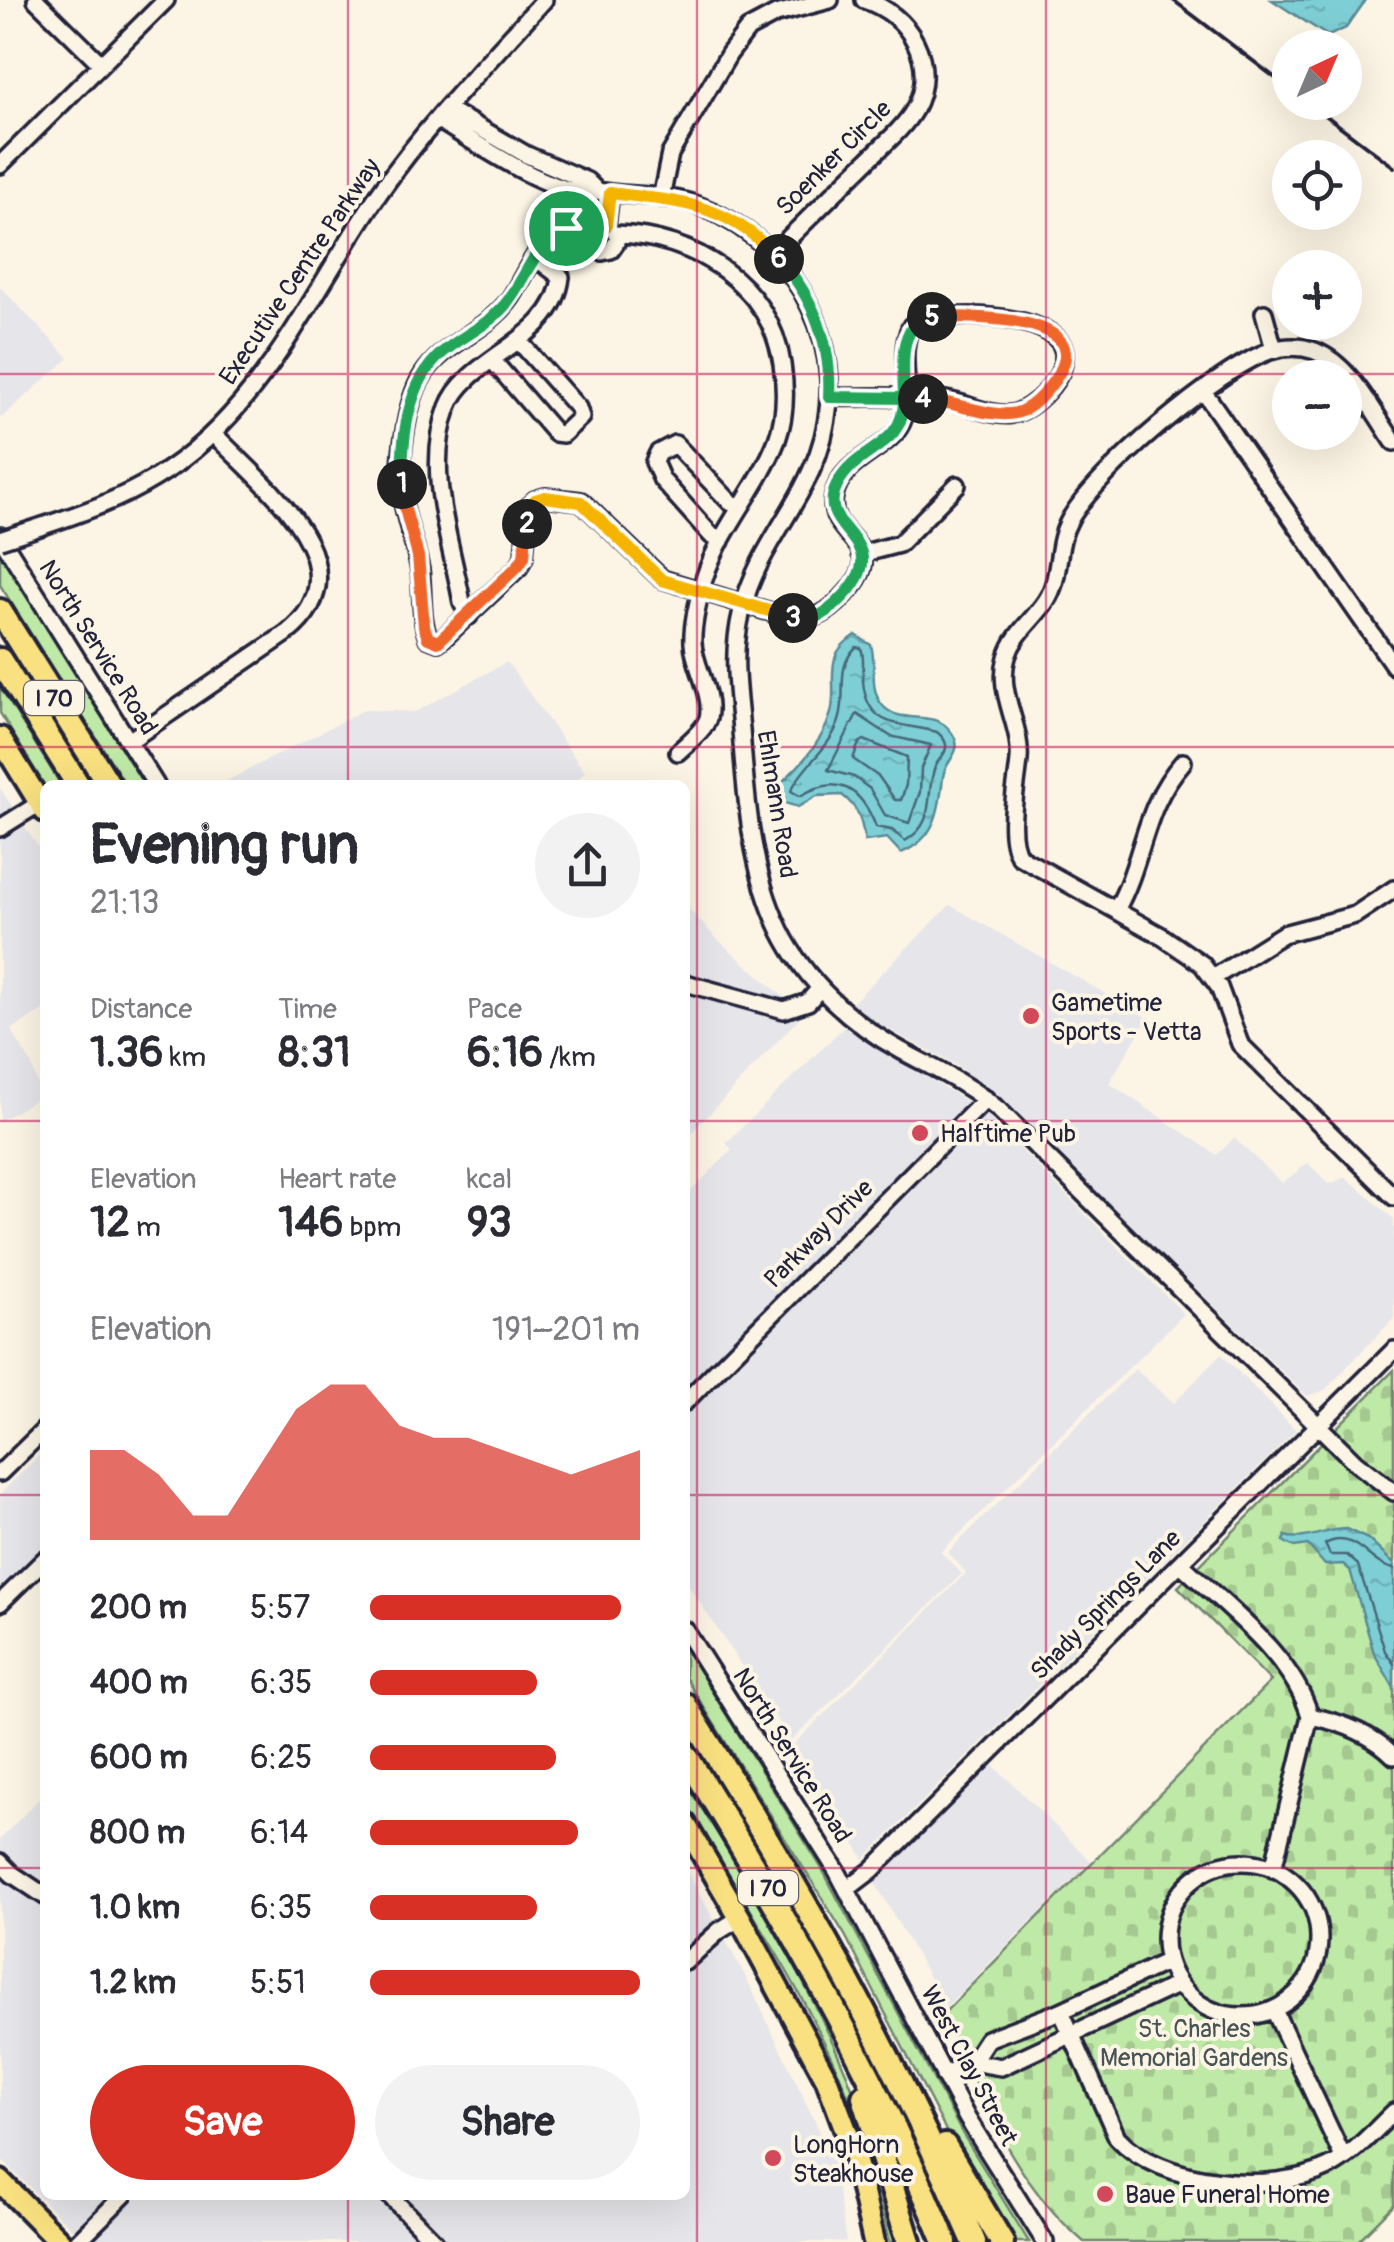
<!DOCTYPE html>
<html lang="en">
<head>
<meta charset="utf-8">
<style>
	body { margin:0; font-family:Pangolin,sans-serif; background:#f2f2f3; color:#2b2b33; height:100vh; display:flex; flex-direction:column; font-size:38px; white-space:nowrap }
	* { box-sizing:border-box; margin:0 }
	p { font-size:32px; color:#7c7c81 }
	.icon { flex:none; width:55px; height:55px; fill:none; stroke:currentColor; stroke-width:2; stroke-linecap:round; stroke-linejoin:round }
	.map { position:relative; flex:1; overflow:hidden }
	.details { position:absolute; left:40px; top:780px; width:650px; height:1420px; display:flex; flex-direction:column; background:#fff; border-radius:15px; box-shadow:0 10px 40px #0002 }
	.details>* { flex:none }
	.needle { width:65px; rotate:44deg }
	.controls { position:absolute; left:1272px; top:30px; display:grid; gap:20px }
	.controls a { display:grid; place-items:center; width:90px; height:90px; border-radius:50%; background:#fff; box-shadow:0 10px 40px #0002; font-size:50px }
	.pin { position:absolute; display:grid; place-items:center; width:85px; height:85px; color:#fff; margin:-42px; border:5px solid #fff; border-radius:50%; box-shadow:0 2px 10px #0007 }
	.km { position:absolute; width:50px; height:50px; margin:-25px; border-radius:50%; background:#222; color:#fff; font-size:28px; line-height:50px; text-align:center }
	.round { display:grid; place-items:center; flex:none; width:105px; height:105px; border-radius:52px; background:#f2f2f3 }
	.headline { display:flex; align-items:center; justify-content:space-between; height:170px; padding:0 50px }
	h1 { font-size:55px; font-weight:700; line-height:75px }
	.metrics { display:grid; grid-template-columns:repeat(3,1fr); gap:15px; height:170px; padding:10px 50px }
	.metrics div { display:grid; align-content:center }
	.metrics b { font-size:42px; font-weight:700 }
	.metrics small { font-size:28px; font-weight:400 }
	.metrics p { font-size:28px }
	.chart { height:280px; padding:20px 50px }
	.chart p { display:flex; justify-content:space-between }
	.chart svg { width:100%; height:180px; margin-top:10px; fill:#d93025; opacity:.7 }
	.action { display:flex; gap:20px; margin-top:auto; padding:20px 50px }
	.action a { flex:1; height:115px; border-radius:60px; background:#d93025; color:#fff; font-size:40px; font-weight:700; line-height:115px; text-align:center }
	.action a+a { background:#f2f2f3; color:#2b2b33 }
	ul { padding:0 50px; list-style:none; font-size:32px }
	li { display:grid; grid-template-columns:160px 120px 1fr; align-items:center; height:75px }
	li i { height:25px; border-radius:12px; background:#d93025 }
	.map>svg:first-child { display:block }
</style>
</head>
<body>
<div class="map">
<svg width="1394" height="2242" viewBox="0 0 1394 2242">
	<defs>
		<pattern id="cemetery-stones" width="16" height="16" patternUnits="userSpaceOnUse" patternTransform="scale(2.5)"><rect width="16" height="16" fill="#bfe9a6"/><path d="M2 7V4a2 2 0 0 1 4 0v3zM10 15v-3a2 2 0 0 1 4 0v3z" fill="#a4c890"/></pattern>
		<pattern id="water-ripples" width="26" height="14" patternUnits="userSpaceOnUse" patternTransform="scale(2.5)"><rect width="26" height="14" fill="#7ecfd5"/><path d="M2 4q2-2 4 0t4 0M15 11q2-2 4 0t4 0" fill="none" stroke="#6db1b8"/></pattern>
	</defs>
	<rect width="100%" height="100%" fill="#fcf5e5"/>
	<filter id="ink" filterUnits="userSpaceOnUse"><feTurbulence type="fractalNoise" baseFrequency=".01" numOctaves="2"/><feDisplacementMap in="SourceGraphic" scale="20" xChannelSelector="R" yChannelSelector="G"/><feConvolveMatrix kernelMatrix="1 2 1 2 8 2 1 2 1" color-interpolation-filters="sRGB"/></filter>
	<g filter="url(#ink)">
		<path fill="#e6e5e9" d="M0,287L69,358L0,419Z
			M507,662L585,772L571,785H219L364,710L415,712Z
			M0,788L45,858V1009L11,1030L31,1063L41,1096L0,1121Z
			M685,905L716,938L803,1014L685,1140Z
			M950,905L1148,1018L1109,1083L1217,1155L1234,1138L1282,1183L1308,1163L1329,1184L1346,1177L1394,1219V1318L1324,1391L1307,1396L1003,1101L956,1065L876,1023L852,1003Z
			M845,1026L985,1113L1184,1314L941,1552L962,1574L791,1741L685,1580V1197L732,1150L726,1143Z
			M1221,1354L1296,1430L864,1859L793,1745L966,1573L948,1552L1135,1369L1174,1403Z
			M45,1450V1552L0,1595V1494Z
			M993,1765L1091,1861L946,2007L874,1881Z
			M45,1793V2195H685V1868L746,1977L833,2159L846,2242H85L0,2158V1839Z"/>
		<path fill="#bfe9a6" stroke="#708670" stroke-width="2.5" d="M0,552L144,785H126L0,585Z
			M0,687L61,785L45,786L0,713Z
			M685,1648L821,1867L962,2133L1029,2242H1011L957,2152L845,1935L685,1677Z
			M685,1781C744,1875 804,1972 847,2075C869,2129 884,2186 900,2242H890C880,2197 870,2151 853,2108C811,2000 745,1902 685,1803Z"/>
		<path fill="url(#cemetery-stones)" stroke="#708670" stroke-width="2.5" d="M1394,1370V2205L1357,2242H1084C1012,2181 982,2097 943,2014L1271,1681L1178,1587Z"/>
		<path fill="url(#water-ripples)" stroke="#598a97" stroke-width="2.5" d="M1272,0H1366L1346,28L1328,36Z
			M856,635L871,645C877,665 868,689 883,706C900,725 931,710 948,728C969,751 945,758 943,777C939,811 936,839 901,853L887,838L865,841C861,820 860,809 842,795L817,796L798,807L771,799L767,794C792,775 822,745 831,713C839,683 820,655 856,635Z
			M1346,1529L1368,1539L1394,1564V1688L1374,1653L1350,1570L1343,1564L1325,1565L1308,1545L1294,1547L1283,1541L1285,1536C1305,1542 1325,1529 1346,1529Z"/>
		<g fill="none" stroke-linecap="round" stroke-linejoin="round">
			<path stroke="#476779" stroke-width="2.5" d="M856,647L861,648C865,659 862,669 863,681C867,730 902,722 937,732C941,736 945,738 946,745C947,754 938,759 935,767C924,795 938,822 905,841L892,830L876,827C861,788 838,773 800,796L791,791C802,766 829,750 839,721C848,694 834,669 856,647Z
				M857,714L890,736L931,745L921,768L920,792L909,823L885,815L870,789L854,777L828,770Z
				M864,740L907,757L906,785L901,800H895L879,777L853,759L859,743Z
				M1394,1569C1368,1565 1356,1528 1325,1544L1330,1555H1347L1358,1565L1385,1651L1394,1664"/>
			<defs>
				<path id="minor" d="M36,0L101,64
					M447,109L527,155L587,181L597,191
					M438,120C474,141 557,201 597,191C631,197 669,193 702,207C800,246 854,352 818,454C798,509 756,552 742,610C731,655 737,686 741,730C746,797 750,868 780,930C805,981 852,1024 902,1051C937,1070 968,1084 999,1110L1356,1463L1394,1492
					M0,165L166,0
					M661,198L670,154L729,54L748,29L776,14L830,0
					M606,226L610,193
					M595,229C588,228 579,224 572,225C541,230 526,276 510,299C487,331 444,342 423,375C405,402 397,471 403,502C407,525 416,547 420,570C423,593 420,616 428,638L438,642L446,636L519,567L524,557L528,507L535,500L545,497L581,501L662,579L790,618C812,620 822,617 838,602C901,541 825,542 834,496C841,459 889,450 901,424C915,396 896,357 911,326C937,309 1060,311 1064,353C1066,377 1034,410 1012,414C990,417 967,403 945,400C907,395 867,398 829,397
					M616,234C693,236 770,283 782,364C786,390 786,415 777,440C757,492 714,535 701,590C697,606 692,626 693,643C694,666 714,695 708,718C705,730 687,743 678,752
					M549,236L592,244L602,252L611,250L616,243
					M774,253C805,222 836,191 867,161C883,145 903,129 914,110C939,64 910,14 864,0
					M1264,313L1274,349
					M493,361L555,433L563,434L581,417L578,408L519,341
					M1204,392L1394,666
					M1394,442C1373,412 1351,365 1315,351C1301,346 1285,346 1270,351C1219,368 1094,474 1069,521C1055,546 1062,577 1046,601C1033,621 1014,633 1007,657C996,694 1022,723 1019,760C1017,785 1005,837 1020,857L1160,935L1202,964L1219,987L1240,1044L1394,1197
					M43,526C82,513 119,500 155,478C261,415 312,290 380,192C428,123 488,62 544,0
					M0,536L156,785
					M721,541L711,535L662,480L654,462L658,453L675,444L730,502L740,507
					M861,554L899,544L957,485
					M469,616L462,603C451,539 424,471 448,407C467,356 554,342 561,277L536,258
					M129,741L287,633C371,565 260,483 213,433
					M0,828L40,803
					M1116,910C1145,858 1142,808 1183,762
					M1213,978L1283,934L1355,915L1394,889
					M689,984L784,1010L808,1002L820,988
					M685,1402L986,1099
					M0,1473L45,1429
					M1181,1564C1225,1606 1293,1656 1310,1716L1273,1869
					M0,1603L45,1559
					M685,1630L837,1871L967,2118L1045,2242
					M1310,1716C1340,1722 1372,1734 1394,1756
					M1165 1939a77 77 0 1 1 154 0a77 77 0 1 1-154 0Z
					M0,1862L12,1874L45,1896
					M847,1889L872,1870L1394,1350
					M685,1962L719,1931L740,1918
					M1274,2010L1343,2157
					M1061,2011L1117,2137C1160,2185 1271,2195 1329,2167C1353,2155 1374,2131 1394,2112
					M972,2062L1001,2067L1179,1984
					M944,2076L972,2062L987,2039L1061,2011L1168,1961
					M389,2195L435,2242
					M77,2242L124,2195"/>
				<path id="major" d="M0,738L45,811
					M685,1824L740,1918L827,2080L853,2149L874,2242
					M0,2181L60,2242"/>
				<path id="highway" d="M0,611L109,785
					M0,660L78,785
					M685,1705C796,1882 892,2049 974,2242
					M685,1754C782,1910 875,2072 945,2242
					M864,2097L909,2242
					M945,2146L1002,2242"/>
			</defs>
			<use href="#minor" stroke="#22223b" stroke-width="22"/>
			<use href="#major" stroke="#22223b" stroke-width="28"/>
			<use href="#highway" stroke="#22223b" stroke-width="30"/>
			<use href="#minor" stroke="#fcf5e5" stroke-width="15"/>
			<use href="#major" stroke="#f9e181" stroke-width="20"/>
			<use href="#highway" stroke="#f9e181" stroke-width="22"/>
			<path stroke="#22223b" stroke-width="4" d="M1173,0L1290,89
				M1308,102L1394,167"/>
			<defs>
				<path id="minor-bridge" d="M0,540L43,526"/>
			</defs>
			<use href="#minor-bridge" stroke="#22223b" stroke-width="22" stroke-linecap="butt"/>
			<use href="#minor-bridge" stroke="#fcf5e5" stroke-width="15"/>
		</g>
	</g>
	<g fill="none" stroke-linecap="round" stroke-linejoin="round" filter="url(#ink)">
		<defs>
			<path id="split-1" d="M402,484C402,440 406,384 442,353C462,336 487,326 504,306C526,281 535,240 566,228"/>
			<path id="split-2" d="M402,484V498L418,556L424,626L428,638L438,642L518,566L524,557L527,524"/>
			<path id="split-3" d="M527,524L528,507L535,500L545,497L581,502L662,580L793,618"/>
			<path id="split-4" d="M793,618C815,621 825,615 840,600C902,538 812,534 837,485C857,446 905,449 904,398L923,399"/>
			<path id="split-5" d="M923,399C951,400 990,419 1016,413C1032,409 1047,391 1056,378C1102,312 961,317 932,317"/>
			<path id="split-6" d="M779,259C814,297 832,346 829,397L904,398C904,369 895,324 932,317"/>
			<path id="split-7" d="M566,228L606,226L610,193C680,202 727,202 779,259"/>
		</defs>
		<use href="#split-1" stroke="#fff" stroke-width="20"/>
		<use href="#split-2" stroke="#fff" stroke-width="20"/>
		<use href="#split-3" stroke="#fff" stroke-width="20"/>
		<use href="#split-4" stroke="#fff" stroke-width="20"/>
		<use href="#split-5" stroke="#fff" stroke-width="20"/>
		<use href="#split-6" stroke="#fff" stroke-width="20"/>
		<use href="#split-7" stroke="#fff" stroke-width="20"/>
		<use href="#split-1" stroke="#22a559" stroke-width="12"/>
		<use href="#split-2" stroke="#f0652b" stroke-width="12"/>
		<use href="#split-3" stroke="#f5b400" stroke-width="12"/>
		<use href="#split-4" stroke="#22a559" stroke-width="12"/>
		<use href="#split-5" stroke="#f0652b" stroke-width="12"/>
		<use href="#split-6" stroke="#22a559" stroke-width="12"/>
		<use href="#split-7" stroke="#f5b400" stroke-width="12"/>
	</g>
	<path fill="none" stroke="#c2185b" stroke-width="2.5" stroke-opacity="0.55" d="M348,0V785M697,0V2242M1046,0V2242M0,374H1394M0,747H1394M0,1121H45M685,1121H1394M0,1495H45M685,1495H1394M0,1868H45M685,1868H1394M348,2195V2242"/>
	<g fill="#d1495b" stroke="#fcf5e5" stroke-width="4">
		<circle cx="1031" cy="1016" r="10"/>
		<circle cx="920" cy="1133" r="10"/>
		<circle cx="773" cy="2158" r="10"/>
		<circle cx="1105" cy="2194" r="10"/>
	</g>
	<g text-anchor="middle" stroke-width="8" stroke-linejoin="round" paint-order="stroke">
		<g fill="#fcf5e5" stroke="#63616e" stroke-width="2.5">
			<rect x="24" y="681" width="60" height="34" rx="8"/>
			<rect x="738" y="1871" width="60" height="34" rx="8"/>
		</g>
		<g font-size="22" font-weight="bold" fill="#22223b">
			<text x="54" y="706">I 70</text>
			<text x="768" y="1896">I 70</text>
		</g>
		<g font-size="25" fill="#22223b" stroke="#fcf5e5">
			<text transform="translate(833 157) rotate(-45)" y="9">Soenker Circle</text>
			<text transform="translate(299 271) rotate(-56)" y="9">Executive Centre Parkway</text>
			<text transform="translate(99 647) rotate(58)" y="9">North Service Road</text>
			<text transform="translate(778 804) rotate(81)" y="9">Ehlmann Road</text>
			<text transform="translate(818 1233) rotate(-45)" y="9">Parkway Drive</text>
			<text transform="translate(1105 1604) rotate(-45)" y="9">Shady Springs Lane</text>
			<text transform="translate(793 1755) rotate(58)" y="9">North Service Road</text>
			<text transform="translate(970 2065) rotate(62)" y="9">West Clay Street</text>
		</g>
		<g font-size="25" fill="#22223b" stroke="#fcf5e5" text-anchor="start">
			<text x="1051" y="1011">Gametime<tspan x="1051" dy="29">Sports - Vetta</tspan></text>
			<text x="940" y="1142">Halftime Pub</text>
			<text x="793" y="2153">LongHorn<tspan x="793" dy="29">Steakhouse</tspan></text>
			<text x="1125" y="2203">Baue Funeral Home</text>
		</g>
		<g font-size="25" fill="#495456" stroke="#fcf5e5">
			<text x="1194" y="2037">St. Charles<tspan x="1194" dy="29">Memorial Gardens</tspan></text>
		</g>
	</g>
</svg>
<div class="controls">
<a><svg class="needle" viewBox="-14 -14 28 28"><path d="M0-13l5 13h-10z" fill="#e53935"/><path d="M0 13l5-13h-10z" fill="#7c7c81"/></svg></a>
<a><svg class="icon" aria-label="locate" viewBox="0 0 24 24"><circle cx="12" cy="12" r="6"/><path d="M12 2v4M12 18v4M2 12h4M18 12h4"/></svg></a>
<a>+</a>
<a>−</a>
</div>
<div class="pin" style="left:566px;top:228px;background:#1e9e55"><svg class="icon" aria-label="arrive" viewBox="0 0 24 24"><path d="M6 21V4h12l-3 4 3 4H6"/></svg></div>
<b class="km" style="left:402px;top:484px">1</b>
<b class="km" style="left:527px;top:524px">2</b>
<b class="km" style="left:793px;top:618px">3</b>
<b class="km" style="left:923px;top:399px">4</b>
<b class="km" style="left:932px;top:317px">5</b>
<b class="km" style="left:779px;top:259px">6</b>
<section class="details">
<div class="headline"><div><h1>Evening run</h1><p>21:13</p></div><a class="round"><svg class="icon" aria-label="share" viewBox="0 0 24 24"><path d="M12 15V3M7 8l5-5 5 5M5 13v7h14v-7"/></svg></a></div>
<div class="metrics">
<div><p>Distance</p><b>1.36<small> km</small></b></div>
<div><p>Time</p><b>8:31</b></div>
<div><p>Pace</p><b>6:16<small> /km</small></b></div>
</div>
<div class="metrics">
<div><p>Elevation</p><b>12<small> m</small></b></div>
<div><p>Heart rate</p><b>146<small> bpm</small></b></div>
<div><p>kcal</p><b>93</b></div>
</div>
<div class="chart"><p><span>Elevation</span>191–201 m</p>
<svg viewBox="0 0 160 44" preserveAspectRatio="none"><path d="M0 44V22L10 22L20 28L30 38L40 38L50 25L60 12L70 6L80 6L90 16L100 19L110 19L120 22L130 25L140 28L150 25L160 22V44z"/></svg>
</div>
<ul>
<li><b>200 m</b>5:57<i style="width:93%"></i></li>
<li><b>400 m</b>6:35<i style="width:62%"></i></li>
<li><b>600 m</b>6:25<i style="width:69%"></i></li>
<li><b>800 m</b>6:14<i style="width:77%"></i></li>
<li><b>1.0 km</b>6:35<i style="width:62%"></i></li>
<li><b>1.2 km</b>5:51<i style="width:100%"></i></li>
</ul>
<div class="action"><a>Save</a><a>Share</a></div>
</section>
</div>
</body>
</html>
